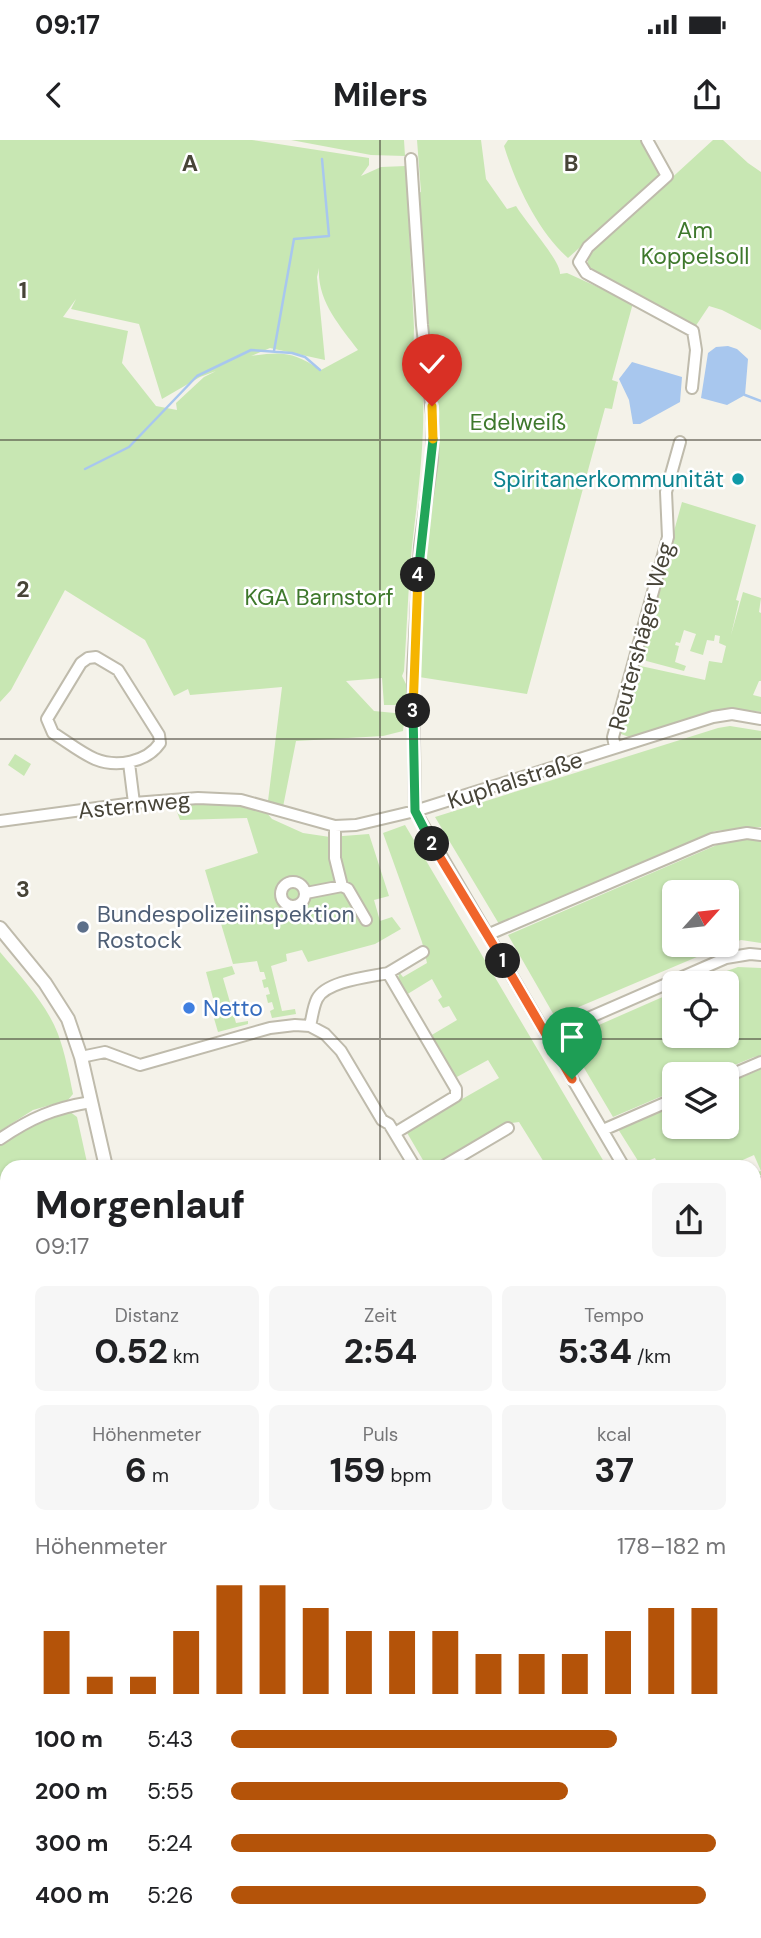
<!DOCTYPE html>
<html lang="de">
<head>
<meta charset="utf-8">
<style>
	body { margin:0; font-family:"DM Sans",sans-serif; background:#f6f6f6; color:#202124; height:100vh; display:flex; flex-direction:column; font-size:26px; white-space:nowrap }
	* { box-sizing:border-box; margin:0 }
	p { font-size:23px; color:#757577 }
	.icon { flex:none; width:38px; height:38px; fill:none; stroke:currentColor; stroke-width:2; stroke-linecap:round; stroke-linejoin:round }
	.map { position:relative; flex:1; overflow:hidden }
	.sheet { position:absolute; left:0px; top:1020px; width:761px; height:779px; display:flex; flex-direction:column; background:#fff; border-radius:21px 21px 0 0; box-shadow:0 2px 5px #0004 }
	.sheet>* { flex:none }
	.needle { width:46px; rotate:63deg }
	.buttons { position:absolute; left:662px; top:740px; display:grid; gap:14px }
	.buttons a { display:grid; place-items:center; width:77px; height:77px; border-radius:10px; background:#fff; box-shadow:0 2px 5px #0004; font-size:35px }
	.pin { position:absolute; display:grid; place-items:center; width:60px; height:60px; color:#fff; margin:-72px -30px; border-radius:50% 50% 50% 0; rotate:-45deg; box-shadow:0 0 7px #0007 }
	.pin .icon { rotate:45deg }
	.km { position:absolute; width:35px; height:35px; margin:-18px; border-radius:50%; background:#222; color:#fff; font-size:19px; line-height:35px; text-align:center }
	.round { display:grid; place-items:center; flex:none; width:74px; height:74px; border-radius:10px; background:#f6f6f6 }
	.headline { display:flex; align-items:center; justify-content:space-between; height:119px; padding:0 35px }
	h1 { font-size:38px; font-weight:700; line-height:52px }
	.stats { display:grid; grid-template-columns:repeat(3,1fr); gap:10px; height:119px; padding:7px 35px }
	.stats div { display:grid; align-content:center; border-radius:10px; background:#f6f6f6; text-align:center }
	.stats b { font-size:35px; font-weight:700 }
	.stats small { font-size:19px; font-weight:400 }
	.stats p { font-size:19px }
	.chart { height:196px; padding:14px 35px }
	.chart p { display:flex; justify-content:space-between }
	.chart svg { width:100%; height:126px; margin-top:7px; stroke:#b45309; stroke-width:6 }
	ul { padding:0 35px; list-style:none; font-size:23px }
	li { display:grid; grid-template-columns:112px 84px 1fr; align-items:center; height:52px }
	li i { height:18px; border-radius:9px; background:#b45309 }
	.status { display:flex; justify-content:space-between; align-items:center; height:49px; padding:0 35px; background:#fff; direction:ltr }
	.status svg { height:19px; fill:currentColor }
	header { display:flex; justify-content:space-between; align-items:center; height:91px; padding:0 35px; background:#fff; font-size:32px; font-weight:700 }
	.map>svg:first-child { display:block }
</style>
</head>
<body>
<div class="status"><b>09:17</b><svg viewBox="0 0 49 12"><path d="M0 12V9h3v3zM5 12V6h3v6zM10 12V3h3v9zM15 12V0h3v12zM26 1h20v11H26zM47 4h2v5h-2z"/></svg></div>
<header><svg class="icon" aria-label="back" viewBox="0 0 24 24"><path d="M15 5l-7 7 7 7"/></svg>Milers<svg class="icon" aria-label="share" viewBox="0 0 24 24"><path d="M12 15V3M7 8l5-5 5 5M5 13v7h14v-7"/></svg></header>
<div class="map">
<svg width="761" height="1798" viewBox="0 0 761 1798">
	<rect width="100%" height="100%" fill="#f4f2e9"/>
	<path fill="#c8e7b3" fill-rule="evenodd" d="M0,0H252L369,18V25L361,36L381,27L406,26L414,188L413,222L419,246L423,250C425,303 418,354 412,406C408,448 407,489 404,531L402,536L408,548V565H384L382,538L346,541L374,571L405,574L403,591L383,596L296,601L283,667L268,661L282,547L190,555L188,549L174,556L145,500L65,450L11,550L0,562ZM319,128C317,161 340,186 358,210L321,230C293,212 284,211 251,216L270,208L325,220L317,137ZM76,159L71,169L139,184L162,259L200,237L216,231L204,237L176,263L177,270L156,266L122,223L128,191L63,177Z
		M291,0H404L405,16L371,15Z
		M417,0H481L486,39L507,69L516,66C525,81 561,121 560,134L567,133L633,163L612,240L618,242L612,269L605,268L527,554L419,537L425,411L438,323V254L441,246L433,236L417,53L421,52Z
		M508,0H643L662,34L568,118C538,91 516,45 504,6Z
		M713,0H723L748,23L761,32V190L722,170L709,166L695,187L587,127L589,115L594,109Z
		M682,362L756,385L736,460L739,461L731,495L743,452L761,458L759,472L761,473V541H759L753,555L761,557V572L729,568L715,571L629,597L621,594L618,588L636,525L705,540L709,521L722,523L726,506L719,503L720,496L715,495L714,501L707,500L703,515L690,511L696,494L684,490L680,503L676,502L675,505L679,506L675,522L686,526L684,531L639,519Z
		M730,586L761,591V687L715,691L499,784L435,677L718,588Z
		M15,614L31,624L24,636L8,625Z
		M181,662L233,664L266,672L272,679L303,693L330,697L369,694L389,756L374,760L380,781L392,777L401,789L375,804L308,822L302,810L286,814L287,821L271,826L282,871L295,869L296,874L272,878L270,871L274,869L272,862L268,863L266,855L270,854L268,847L264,848L262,840L266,839L264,832H260L257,821L233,824L205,730L258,713L247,678L180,680L176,669Z
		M405,685L607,1027H547L519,982L504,984L434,1027H427L406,991L499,938L488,920L455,938L430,896L457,880L449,866L443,868L438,860L442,857L432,839L406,855L398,842L399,832L403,837L427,823L422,802L383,693Z
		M744,699L761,701V803L741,800L711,811L555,877L508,795L719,704ZM674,752H726V805H674Z
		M0,812C21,837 46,863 58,894C65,913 69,934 73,954L68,960L33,970L0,991Z
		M232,826L235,834L223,838L236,883L248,881V884L218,892L213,875L217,873L206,832Z
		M738,827L761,828V916L754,917L713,934H674V951L613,977L567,899L674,852V896H726V844L693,843Z
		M761,929V1035L754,1037V1033L761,1031L754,1015L727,1027H659L655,1018L640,1024L618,989L674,965V987H726V944Z
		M69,971L77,977L88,1027H7V1160L0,1163V1005C22,989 43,979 69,971Z
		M761,1048V1095L754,1098V1051Z
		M4,1172L7,1174V1484L0,1487V1174Z
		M754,1200L761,1214V1355L754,1344Z
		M7,1507V1551L3,1553L7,1561V1636L4,1638L7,1677L0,1681V1510Z
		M7,1682V1726L0,1711V1686Z
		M0,1716L7,1731V1756L0,1760Z
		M153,1792H240L243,1798H145Z
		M254,1792H395L398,1798H258Z"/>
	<path fill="#a8c7ee" d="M728,206L737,209L748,219L745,255L727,265L701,258L708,213L716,207Z
		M632,222L682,237L680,262L640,284H633L629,260L619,239Z"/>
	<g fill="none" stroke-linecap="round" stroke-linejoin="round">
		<path stroke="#a8c7ee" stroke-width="2.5" d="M274,211L294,99L329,96L322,19
			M745,255L761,261
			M85,329L129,307L197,236L251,210L292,213L305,217L320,230"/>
		<defs>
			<path id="minor" d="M647,0L667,36L588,107L579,122L586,133L693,191L696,210L692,248
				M411,19L422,185L433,283L432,320L420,406L413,533L415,671L624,1027
				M96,517L118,530L159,595L160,603C147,622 117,628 95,619C81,613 66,601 53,593L47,579L81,523L88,518Z
				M615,607L613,597L668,397L666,352L680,302
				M129,623L134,663
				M0,681L134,663L198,658L241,660L335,686L356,685L415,671L713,577L732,574L761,579
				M335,686V718L342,746L348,749L366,780
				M281 754a12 12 0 1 1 24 0a12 12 0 1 1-24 0Z
				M306,753L342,746
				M487,795L712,699L747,693L761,695
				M388,833L423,812
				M310,886C312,878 313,867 317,859C326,841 369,837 388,833L456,949V956L395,993
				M547,896L726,818L750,814L761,815
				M81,917L105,912L140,925L270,888L295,885L310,886L325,894L341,911L382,980L389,984L415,1027
				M726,937L761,922
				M603,990L674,959
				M0,999C31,978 54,968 91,962
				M442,1027L508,988
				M754,1046L761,1043
				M0,1169L7,1165
				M97,1798L101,1792"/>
			<path id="tertiary" d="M0,788L45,843L68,879L81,917L106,1027
				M754,1156L761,1155
				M0,1496L7,1493
				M414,1792L418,1798"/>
		</defs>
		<use href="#minor" stroke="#bfbbac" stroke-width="14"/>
		<use href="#tertiary" stroke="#bfbbac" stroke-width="16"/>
		<use href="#minor" stroke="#fff" stroke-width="10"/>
		<use href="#tertiary" stroke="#fff" stroke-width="12"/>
	</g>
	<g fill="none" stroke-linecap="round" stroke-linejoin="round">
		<defs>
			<path id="split-1" d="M503,821L572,939"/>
			<path id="split-2" d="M432,704L503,821"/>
			<path id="split-3" d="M413,571L415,671L432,704"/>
			<path id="split-4" d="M413,571L418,435"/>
			<path id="split-5" d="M418,435L433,299"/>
			<path id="split-6" d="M432,266L433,299"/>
		</defs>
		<use href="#split-1" stroke="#fff" stroke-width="14"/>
		<use href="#split-2" stroke="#fff" stroke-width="14"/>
		<use href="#split-3" stroke="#fff" stroke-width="14"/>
		<use href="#split-4" stroke="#fff" stroke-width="14"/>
		<use href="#split-5" stroke="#fff" stroke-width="14"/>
		<use href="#split-6" stroke="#fff" stroke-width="14"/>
		<use href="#split-1" stroke="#f0652b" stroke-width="9"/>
		<use href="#split-2" stroke="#f0652b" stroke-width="9"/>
		<use href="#split-3" stroke="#22a559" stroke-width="9"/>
		<use href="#split-4" stroke="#f5b400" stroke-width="9"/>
		<use href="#split-5" stroke="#22a559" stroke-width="9"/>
		<use href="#split-6" stroke="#f5b400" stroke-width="9"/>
	</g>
	<path fill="none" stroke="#474438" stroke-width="2" stroke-opacity="0.55" d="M380,0V1027M0,300H761M0,599H761M0,899H761M0,1199H7M754,1199H761M0,1498H7M754,1498H761M380,1792V1798"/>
	<circle fill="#0f9aa8" stroke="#fff" stroke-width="2.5" cx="738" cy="339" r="7"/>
	<circle fill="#5c6f8a" stroke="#fff" stroke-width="2.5" cx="83" cy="787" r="7"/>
	<circle fill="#3f7fe0" stroke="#fff" stroke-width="2.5" cx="189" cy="868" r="7"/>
	<g text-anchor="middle" stroke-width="5" stroke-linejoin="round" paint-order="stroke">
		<g font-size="23" fill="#3e782c" stroke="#fff">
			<text x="695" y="98">Am<tspan x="695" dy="26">Koppelsoll</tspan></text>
			<text x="518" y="290">Edelweiß</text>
			<text x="319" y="465">KGA Barnstorf</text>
		</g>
		<g font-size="23" fill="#0d838f" stroke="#fff" text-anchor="end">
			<text x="724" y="347">Spiritanerkommunität</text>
		</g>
		<g font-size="23" fill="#474438" stroke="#fff">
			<text transform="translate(641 496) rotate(-75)" y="8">Reutershäger Weg</text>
			<text transform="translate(515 640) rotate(-18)" y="8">Kuphalstraße</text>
			<text transform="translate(134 665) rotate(-6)" y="8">Asternweg</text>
		</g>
		<g font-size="23" fill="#4e5e75" stroke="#fff" text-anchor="start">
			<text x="97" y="782">Bundespolizeiinspektion<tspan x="97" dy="26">Rostock</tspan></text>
		</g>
		<g font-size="23" fill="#366cbe" stroke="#fff" text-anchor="start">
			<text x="203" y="876">Netto</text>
		</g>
	</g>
	<g font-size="23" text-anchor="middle" font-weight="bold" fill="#474438" stroke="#fff" stroke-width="5" stroke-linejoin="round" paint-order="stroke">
		<text x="190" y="31">A</text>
		<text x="571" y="31">B</text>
		<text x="23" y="158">1</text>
		<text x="23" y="457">2</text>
		<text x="23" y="757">3</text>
	</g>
</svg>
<div class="buttons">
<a><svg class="needle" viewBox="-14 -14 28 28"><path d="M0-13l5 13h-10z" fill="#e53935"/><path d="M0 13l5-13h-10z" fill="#757577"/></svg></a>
<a><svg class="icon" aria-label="locate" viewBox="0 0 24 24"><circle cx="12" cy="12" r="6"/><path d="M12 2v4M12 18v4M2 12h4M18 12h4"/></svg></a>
<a><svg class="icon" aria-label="layers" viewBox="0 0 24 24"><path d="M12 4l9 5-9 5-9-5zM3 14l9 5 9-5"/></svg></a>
</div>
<div class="pin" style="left:572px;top:939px;background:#1e9e55"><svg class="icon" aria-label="arrive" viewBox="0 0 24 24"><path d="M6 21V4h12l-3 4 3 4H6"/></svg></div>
<div class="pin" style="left:432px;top:266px;background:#d93025"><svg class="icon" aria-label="check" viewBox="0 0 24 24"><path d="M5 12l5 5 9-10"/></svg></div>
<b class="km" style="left:503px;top:821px">1</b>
<b class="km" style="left:432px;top:704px">2</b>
<b class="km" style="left:413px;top:571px">3</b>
<b class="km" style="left:418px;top:435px">4</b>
<section class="sheet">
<div class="headline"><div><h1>Morgenlauf</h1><p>09:17</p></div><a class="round"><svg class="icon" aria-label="share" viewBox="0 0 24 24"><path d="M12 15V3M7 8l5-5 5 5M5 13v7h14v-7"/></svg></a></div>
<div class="stats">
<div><p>Distanz</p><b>0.52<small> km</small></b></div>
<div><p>Zeit</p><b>2:54</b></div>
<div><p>Tempo</p><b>5:34<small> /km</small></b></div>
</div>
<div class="stats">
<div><p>Höhenmeter</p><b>6<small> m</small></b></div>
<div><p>Puls</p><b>159<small> bpm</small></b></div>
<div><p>kcal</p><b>37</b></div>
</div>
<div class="chart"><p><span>Höhenmeter</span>178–182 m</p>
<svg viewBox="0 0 160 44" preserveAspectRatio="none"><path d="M5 44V22M15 44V38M25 44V38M35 44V22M45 44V6M55 44V6M65 44V14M75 44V22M85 44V22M95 44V22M105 44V30M115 44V30M125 44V30M135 44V22M145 44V14M155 44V14"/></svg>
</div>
<ul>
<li><b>100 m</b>5:43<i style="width:78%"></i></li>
<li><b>200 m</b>5:55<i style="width:68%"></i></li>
<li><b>300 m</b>5:24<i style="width:98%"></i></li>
<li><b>400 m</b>5:26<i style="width:96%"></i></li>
</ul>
</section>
</div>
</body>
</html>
